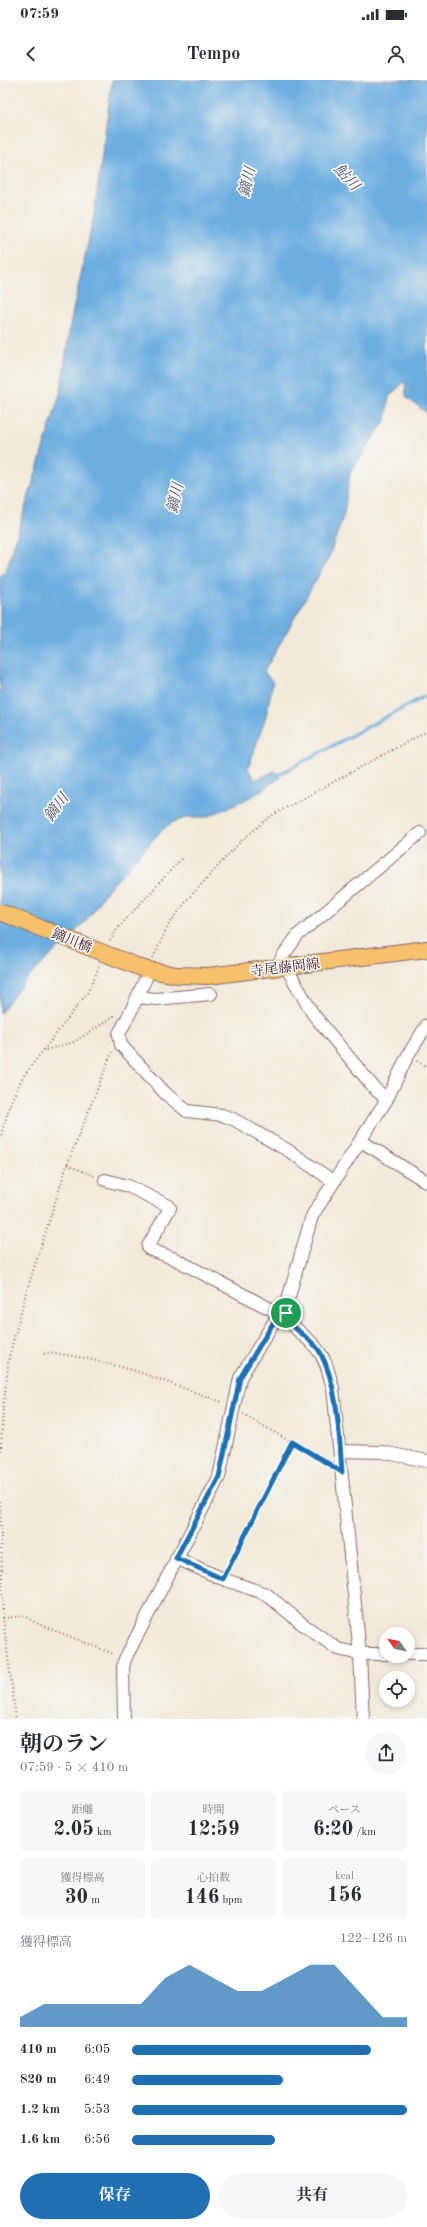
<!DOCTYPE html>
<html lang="ja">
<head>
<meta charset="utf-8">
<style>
	body { margin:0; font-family:"Old Standard TT","Noto Serif JP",serif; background:#f7f7f7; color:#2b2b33; height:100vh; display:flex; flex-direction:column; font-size:15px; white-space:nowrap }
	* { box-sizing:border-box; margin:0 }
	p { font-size:13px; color:#7c7c81 }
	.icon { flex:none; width:22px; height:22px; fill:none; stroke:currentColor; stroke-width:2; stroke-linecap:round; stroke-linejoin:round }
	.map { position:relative; height:1639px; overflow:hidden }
	.panel { display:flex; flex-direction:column; background:#fff; flex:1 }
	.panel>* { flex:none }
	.needle { width:26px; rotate:303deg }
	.fabs { position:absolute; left:379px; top:1547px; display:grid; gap:8px }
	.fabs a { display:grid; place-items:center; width:36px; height:36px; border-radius:50%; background:#fff; box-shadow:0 2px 6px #0003; font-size:20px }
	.pin { position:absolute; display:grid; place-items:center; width:34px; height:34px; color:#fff; margin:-17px; border:2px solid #fff; border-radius:50%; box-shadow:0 1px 4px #0007 }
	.round { display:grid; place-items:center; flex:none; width:42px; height:42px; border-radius:21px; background:#f7f7f7 }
	.overview { display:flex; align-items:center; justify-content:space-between; height:68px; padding:0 20px }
	h1 { font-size:22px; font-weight:700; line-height:30px }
	.stats { display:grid; grid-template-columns:repeat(3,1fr); gap:6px; height:68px; padding:4px 20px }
	.stats div { display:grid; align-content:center; border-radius:6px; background:#f7f7f7; text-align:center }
	.stats b { font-size:20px; font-weight:700 }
	.stats small { font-size:11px; font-weight:400 }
	.stats p { font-size:11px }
	.chart { height:112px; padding:8px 20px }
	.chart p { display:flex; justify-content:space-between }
	.chart svg { width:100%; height:72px; margin-top:4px; fill:#1f6fb2; opacity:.7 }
	.button { display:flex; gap:8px; margin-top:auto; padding:8px 20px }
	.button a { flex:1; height:46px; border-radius:24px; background:#1f6fb2; color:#fff; font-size:16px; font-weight:700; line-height:46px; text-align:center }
	.button a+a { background:#f7f7f7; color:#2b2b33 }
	ul { padding:0 20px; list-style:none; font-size:13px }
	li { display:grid; grid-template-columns:64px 48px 1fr; align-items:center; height:30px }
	li i { height:10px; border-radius:5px; background:#1f6fb2 }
	.status { display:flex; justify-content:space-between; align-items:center; height:28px; padding:0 20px; background:#fff; direction:ltr }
	.status svg { height:11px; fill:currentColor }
	header { display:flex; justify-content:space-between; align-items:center; height:52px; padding:0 20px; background:#fff; font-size:18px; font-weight:700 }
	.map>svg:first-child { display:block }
</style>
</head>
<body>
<div class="status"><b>07:59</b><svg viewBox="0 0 49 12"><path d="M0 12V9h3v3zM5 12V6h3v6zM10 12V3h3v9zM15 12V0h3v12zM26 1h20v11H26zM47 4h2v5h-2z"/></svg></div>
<header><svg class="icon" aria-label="back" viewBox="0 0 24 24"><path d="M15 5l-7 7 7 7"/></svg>Tempo<svg class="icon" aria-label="person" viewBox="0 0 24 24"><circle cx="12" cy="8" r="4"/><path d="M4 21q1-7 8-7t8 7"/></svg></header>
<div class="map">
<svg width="427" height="1639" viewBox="0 0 427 1639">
	<rect width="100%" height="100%" fill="#f6f6f2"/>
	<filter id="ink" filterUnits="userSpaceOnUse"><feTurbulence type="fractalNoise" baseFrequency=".025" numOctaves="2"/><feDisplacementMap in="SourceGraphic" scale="8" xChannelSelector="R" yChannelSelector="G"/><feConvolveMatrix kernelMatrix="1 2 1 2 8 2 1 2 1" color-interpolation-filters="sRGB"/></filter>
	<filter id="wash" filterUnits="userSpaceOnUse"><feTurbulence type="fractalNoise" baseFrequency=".012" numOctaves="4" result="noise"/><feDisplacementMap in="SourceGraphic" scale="16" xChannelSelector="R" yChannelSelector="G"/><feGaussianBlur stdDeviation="0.9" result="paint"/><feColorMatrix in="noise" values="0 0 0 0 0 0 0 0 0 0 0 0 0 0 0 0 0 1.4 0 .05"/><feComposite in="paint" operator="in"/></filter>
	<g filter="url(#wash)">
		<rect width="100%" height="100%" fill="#f2ead9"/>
		<path fill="#6caee0" stroke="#5b6686" d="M112,0H427V333L406,317L405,301L389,317L386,339L350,393L344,434L329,477L264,592L273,602L266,636L248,689L255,700L275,691L280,698L253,716L207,737H188L171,743L161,751L104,814L86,841L26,900L0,933V496L7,488L61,310L71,240L94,135Z"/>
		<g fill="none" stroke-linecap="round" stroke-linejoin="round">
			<path stroke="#6caee0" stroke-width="3.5" d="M274,697L427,615"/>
		</g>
	</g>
	<g filter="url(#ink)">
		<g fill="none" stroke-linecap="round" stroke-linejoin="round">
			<defs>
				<path id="minor" d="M288,886L290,894L313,934L376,1010L387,1019
					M278,887L282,877L298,855L420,753
					M149,891L131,931L119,954L121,965L166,1014L187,1031L222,1035L233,1039L289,1071L333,1101
					M138,917L155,919L211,914
					M361,1061L427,1102
					M105,1100L128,1106L169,1126L170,1128L148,1166L149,1169L175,1179L282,1235
					M340,1371L382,1372L427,1381
					M176,1478L223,1499L266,1514L305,1546L338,1569L360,1574H386
					M408,1574H427
					M124,1639L123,1587L125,1579L219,1397L240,1298L275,1240L286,1233
					M363,1639L360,1574L333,1308C329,1295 327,1281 318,1270C305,1252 285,1249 287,1223L312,1136L387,1019L408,975L427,945"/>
				<path id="major" d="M144,889L177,895L208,896L427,869"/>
			</defs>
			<use href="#minor" stroke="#856668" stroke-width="14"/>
			<use href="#major" stroke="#856668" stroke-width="18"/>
			<path stroke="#856668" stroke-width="2" stroke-dasharray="1 3" stroke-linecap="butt" d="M110,861L117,849L182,778
				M153,878L168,846L187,820L241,761L271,736L427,651
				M46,970L74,962L116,935
				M417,981L427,987
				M0,1059L11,1021L23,997L88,912L100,885
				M67,1085L95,1096
				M44,1274L50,1272L89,1279L133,1290L222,1322
				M243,1334L329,1384
				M0,1383L3,1330L9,1277L26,1213L67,1085L112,972
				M0,1421L3,1538L16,1639
				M228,1489L292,1362
				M3,1538L24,1536L36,1543L114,1574"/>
			<use href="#minor" stroke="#fff" stroke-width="12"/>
			<use href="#major" stroke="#f7c06c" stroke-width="16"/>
			<defs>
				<path id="major-bridge" d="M0,832L144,889"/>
			</defs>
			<use href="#major-bridge" stroke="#856668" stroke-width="18" stroke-linecap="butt"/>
			<use href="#major-bridge" stroke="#f7c06c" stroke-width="16"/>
		</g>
	</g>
	<g fill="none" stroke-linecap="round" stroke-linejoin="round" filter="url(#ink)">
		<defs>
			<path id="route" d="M286,1233C291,1251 311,1257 320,1272C338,1305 339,1354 342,1392L292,1362L223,1499L176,1478L219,1397L240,1298L275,1240Z"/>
		</defs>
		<use href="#route" stroke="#fff" stroke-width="8"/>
		<use href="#route" stroke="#1f6fb2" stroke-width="5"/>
	</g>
	<g text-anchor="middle" stroke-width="3.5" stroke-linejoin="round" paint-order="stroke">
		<g font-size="14" fill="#4a1f2b" stroke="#f6f6f2">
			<text transform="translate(72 860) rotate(22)" y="5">鏑川橋</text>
			<text transform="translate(285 887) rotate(-7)" y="5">寺尾藤岡線</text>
		</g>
		<g font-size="15" font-style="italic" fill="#56516a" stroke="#f6f6f2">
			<text transform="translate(347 97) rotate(48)" y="5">鮎川</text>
			<text transform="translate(247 102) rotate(-77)" y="5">鏑川</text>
			<text transform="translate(175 418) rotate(-77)" y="5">鏑川</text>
			<text transform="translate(56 727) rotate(-53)" y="5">鏑川</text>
		</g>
	</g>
</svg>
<div class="fabs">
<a><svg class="needle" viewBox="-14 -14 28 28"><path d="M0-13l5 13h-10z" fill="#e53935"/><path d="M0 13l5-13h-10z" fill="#7c7c81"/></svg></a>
<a><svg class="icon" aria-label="locate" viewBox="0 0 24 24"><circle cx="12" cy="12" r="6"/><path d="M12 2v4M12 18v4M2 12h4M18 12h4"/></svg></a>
</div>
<div class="pin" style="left:286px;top:1233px;background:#1e9e55"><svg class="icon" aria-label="arrive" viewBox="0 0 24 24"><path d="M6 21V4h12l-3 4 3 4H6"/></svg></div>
</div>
<section class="panel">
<div class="overview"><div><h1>朝のラン</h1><p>07:59 · 5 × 410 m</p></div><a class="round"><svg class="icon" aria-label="share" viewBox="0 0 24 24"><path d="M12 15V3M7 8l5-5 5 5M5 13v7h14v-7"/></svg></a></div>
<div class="stats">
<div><p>距離</p><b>2.05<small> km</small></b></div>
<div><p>時間</p><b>12:59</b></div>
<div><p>ペース</p><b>6:20<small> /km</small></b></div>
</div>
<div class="stats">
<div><p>獲得標高</p><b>30<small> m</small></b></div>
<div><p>心拍数</p><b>146<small> bpm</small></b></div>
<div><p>kcal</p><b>156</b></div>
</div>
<div class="chart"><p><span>獲得標高</span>122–126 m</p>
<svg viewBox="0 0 160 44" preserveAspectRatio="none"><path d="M0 44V38L10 30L20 30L30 30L40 30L50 30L60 14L70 6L80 14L90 22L100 22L110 14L120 6L130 6L140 22L150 38L160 38V44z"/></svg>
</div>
<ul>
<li><b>410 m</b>6:05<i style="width:87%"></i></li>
<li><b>820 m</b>6:49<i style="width:55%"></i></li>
<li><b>1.2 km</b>5:53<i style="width:100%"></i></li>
<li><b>1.6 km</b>6:56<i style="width:52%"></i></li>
</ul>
<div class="button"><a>保存</a><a>共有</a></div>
</section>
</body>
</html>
